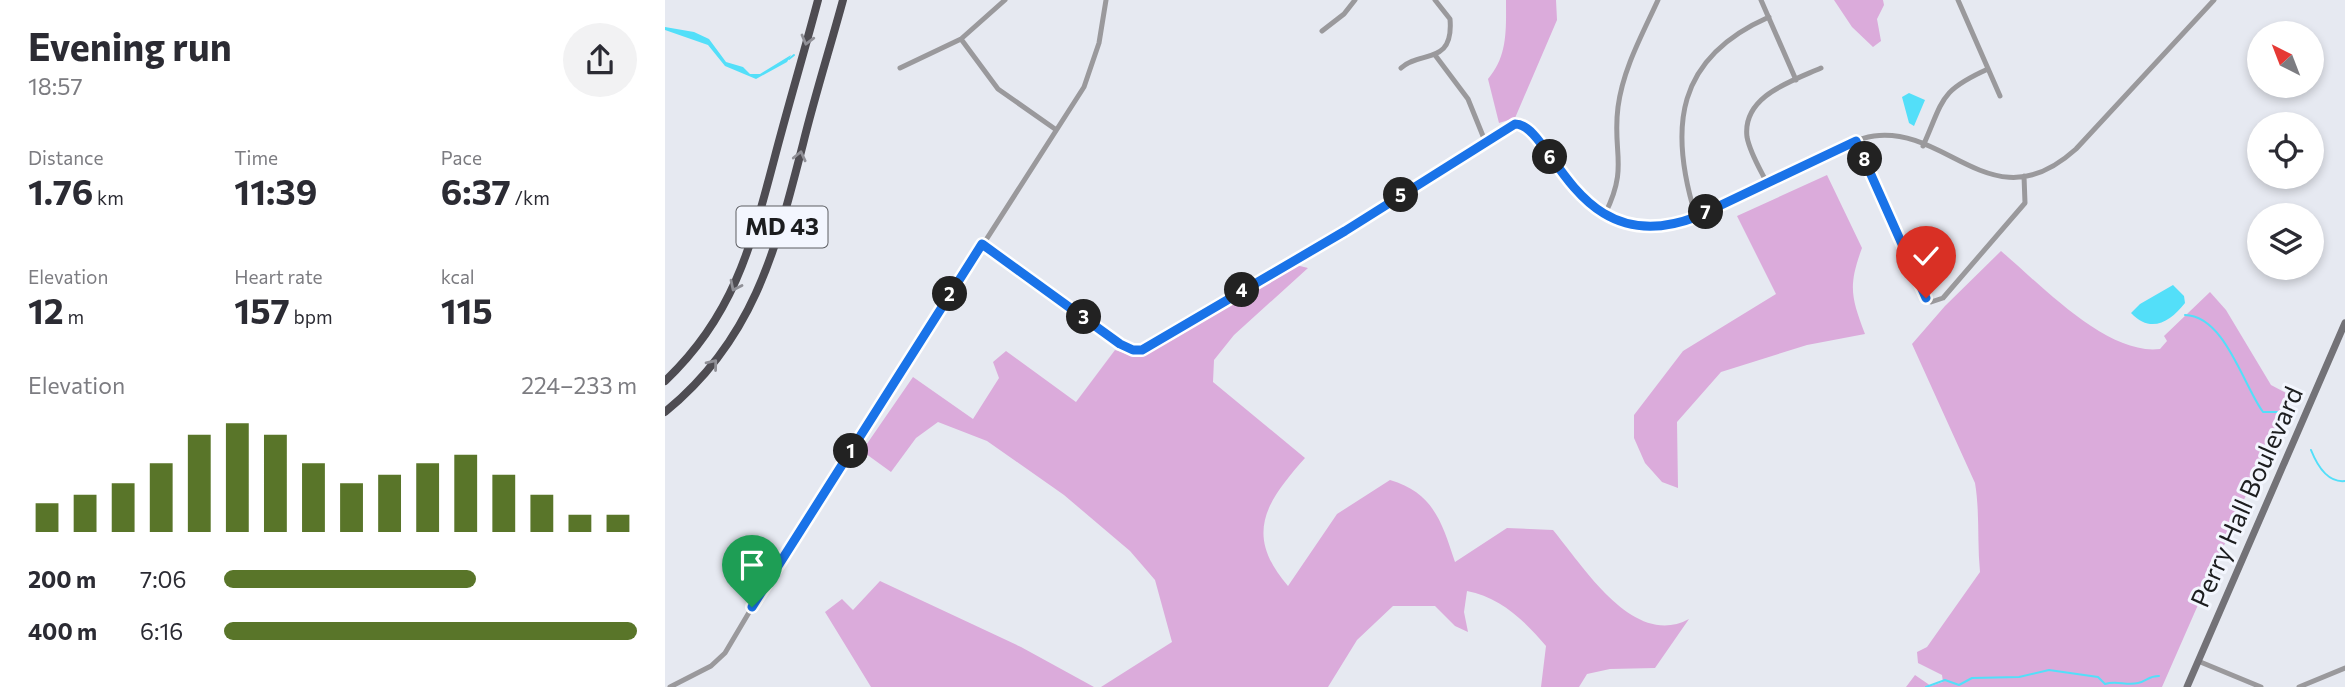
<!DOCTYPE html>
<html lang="en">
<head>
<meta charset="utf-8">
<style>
	body { margin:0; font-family:Commissioner,sans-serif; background:#f2f2f3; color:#2b2b33; height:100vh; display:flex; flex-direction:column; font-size:26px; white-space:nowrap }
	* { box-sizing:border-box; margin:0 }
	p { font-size:23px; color:#7c7c81 }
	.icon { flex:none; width:38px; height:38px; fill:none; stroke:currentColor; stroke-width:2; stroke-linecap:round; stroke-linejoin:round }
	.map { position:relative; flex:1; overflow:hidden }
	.side { display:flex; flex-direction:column; background:#fff; width:665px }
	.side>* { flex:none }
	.needle { width:46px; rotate:318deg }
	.tools { position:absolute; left:1582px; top:21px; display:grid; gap:14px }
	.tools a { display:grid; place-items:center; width:77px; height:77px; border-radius:50%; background:#fff; box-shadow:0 4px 10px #0003; font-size:35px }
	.pin { position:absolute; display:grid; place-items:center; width:60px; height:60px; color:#fff; margin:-72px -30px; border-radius:50% 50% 50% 0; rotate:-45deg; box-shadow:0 0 7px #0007 }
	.pin .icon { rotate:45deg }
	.km { position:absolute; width:35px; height:35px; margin:-18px; border-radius:50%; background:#222; color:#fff; font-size:19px; line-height:35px; text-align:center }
	.round { display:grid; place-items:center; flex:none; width:74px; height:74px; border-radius:37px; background:#f2f2f3 }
	.headline { display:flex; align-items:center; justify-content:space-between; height:119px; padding:0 28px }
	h1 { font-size:38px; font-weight:700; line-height:52px }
	.figures { display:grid; grid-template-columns:repeat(3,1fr); gap:10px; height:119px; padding:7px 28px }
	.figures div { display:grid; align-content:center }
	.figures b { font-size:35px; font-weight:700 }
	.figures small { font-size:19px; font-weight:400 }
	.figures p { font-size:19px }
	.chart { height:196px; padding:14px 28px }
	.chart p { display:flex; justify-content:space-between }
	.chart svg { width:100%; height:126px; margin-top:7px; stroke:#597529; stroke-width:6 }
	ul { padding:0 28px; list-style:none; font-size:23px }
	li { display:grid; grid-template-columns:112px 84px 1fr; align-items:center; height:52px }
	li i { height:18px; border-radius:9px; background:#597529 }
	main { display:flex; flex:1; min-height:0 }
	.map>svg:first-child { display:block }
</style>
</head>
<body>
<main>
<section class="side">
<div class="headline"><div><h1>Evening run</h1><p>18:57</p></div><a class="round"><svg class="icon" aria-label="share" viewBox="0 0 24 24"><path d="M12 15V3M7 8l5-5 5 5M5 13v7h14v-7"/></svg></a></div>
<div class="figures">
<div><p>Distance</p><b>1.76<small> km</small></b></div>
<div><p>Time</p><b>11:39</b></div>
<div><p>Pace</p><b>6:37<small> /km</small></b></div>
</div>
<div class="figures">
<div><p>Elevation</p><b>12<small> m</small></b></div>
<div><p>Heart rate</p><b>157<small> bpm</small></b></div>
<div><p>kcal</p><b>115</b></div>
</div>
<div class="chart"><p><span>Elevation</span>224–233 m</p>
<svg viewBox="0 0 160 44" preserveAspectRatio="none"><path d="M5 44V34M15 44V31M25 44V27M35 44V20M45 44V10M55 44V6M65 44V10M75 44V20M85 44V27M95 44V24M105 44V20M115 44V17M125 44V24M135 44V31M145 44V38M155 44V38"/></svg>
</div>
<ul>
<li><b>200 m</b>7:06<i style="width:61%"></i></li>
<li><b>400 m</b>6:16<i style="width:100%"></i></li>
</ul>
</section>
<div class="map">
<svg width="1680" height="687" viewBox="0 0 1680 687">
	<rect width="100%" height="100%" fill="#e6e9f1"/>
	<path fill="#dbabdb" d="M841,0H891L892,20L850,118L834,123L823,79C843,56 841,29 841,0Z
		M1169,0H1218L1219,5L1212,19L1216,41L1208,47L1187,27Z
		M1162,175L1197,248C1183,286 1186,297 1200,334L1142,345L1056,372L1012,422L1013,488L997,482L980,463L969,438V415L1018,351L1111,294L1072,216Z
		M1336,251C1374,283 1442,356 1495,349L1502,341L1499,336L1545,292L1561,310L1606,385L1625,395L1497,687H1241L1250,675L1266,686L1278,682L1277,675L1253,663L1252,652L1262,647L1315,572C1312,542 1315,513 1310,483L1247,344L1280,306Z
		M631,265L643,268L569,335L549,360L548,382L640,458C600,503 579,535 623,586L672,514L725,480C769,493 777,523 790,562L842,528L888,530C919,567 969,649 1024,619L990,668L945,669L922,674L914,687H876L881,646C860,621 835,597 802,591L799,612L803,632L790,626L770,606H728L692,640L663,687H436L507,642L490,580L465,551L399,495L322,441L273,422L251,438L226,472L197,451L248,377L308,419L334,378L328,362L341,351L411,402L450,350L471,357Z
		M215,581L356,647L429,687H206L160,612L177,599L188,610Z"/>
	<path fill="#53dff9" d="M0,27L29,32L44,39L61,62L78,67L85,74H95L126,55L122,62L91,79L60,66L43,45L0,30Z
		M1244,93L1260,100L1249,126L1244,123L1237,97Z
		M1508,285L1519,296L1520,303C1505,322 1486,334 1466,313L1475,304Z"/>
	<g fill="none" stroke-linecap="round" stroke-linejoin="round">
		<path stroke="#53dff9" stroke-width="2" d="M124,59L129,55
			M1520,315C1560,316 1578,385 1598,412H1615
			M1646,450C1652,465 1662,483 1680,481
			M1261,687L1280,680L1294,685L1307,678L1354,677L1384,670L1433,677L1440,684C1452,680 1461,686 1473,683C1482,681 1483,676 1494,676"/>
		<path stroke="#9a999c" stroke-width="5" d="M1096,0L1131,80
			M1293,0L1335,96
			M657,31L679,14L690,0
			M296,39L333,89L390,129
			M770,55L803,99L820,141
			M235,68L296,39L340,0
			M736,68C755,50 789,66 785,19L770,0
			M1191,141L1266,302L1278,298L1360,203L1359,176
			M1258,146C1279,99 1274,91 1323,69
			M1102,183C1095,169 1085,153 1082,137C1077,96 1127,81 1156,68
			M940,214C964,166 947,153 953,107C958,69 977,35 993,0
			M1031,217C1003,127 1011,58 1104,17
			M317,244L455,344L468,350H477L680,231L850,124C871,124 899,181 916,197C930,210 948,219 967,223C1023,234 1104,182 1154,157C1171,149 1190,139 1209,136C1284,126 1328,224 1411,149L1549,0
			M1533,661L1596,687
			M5,687L46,666L60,653L105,577L419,87L434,43L441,0
			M1634,687L1680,668"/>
		<path stroke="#737277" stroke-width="7" d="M1522,687L1680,323"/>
		<path stroke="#4e4c52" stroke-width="8" d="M0,381C68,317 86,247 109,160C123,106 139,53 153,0
			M0,412C89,340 111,249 138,144C150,95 165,48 178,0"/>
	</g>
	<defs><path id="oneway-chevron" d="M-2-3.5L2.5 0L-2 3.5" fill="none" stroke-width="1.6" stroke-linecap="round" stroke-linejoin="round" transform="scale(1.75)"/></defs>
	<g stroke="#909097">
		<use href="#oneway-chevron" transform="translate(142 40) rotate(105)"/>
		<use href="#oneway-chevron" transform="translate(135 156) rotate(-77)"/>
		<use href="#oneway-chevron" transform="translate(70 286) rotate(116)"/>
		<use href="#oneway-chevron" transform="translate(48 364) rotate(-51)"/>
	</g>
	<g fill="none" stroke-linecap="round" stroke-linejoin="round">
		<defs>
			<path id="route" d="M87,607L317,244L455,344L468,350H477L680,231L850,124C888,124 910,263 1031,217L1191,141L1261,298"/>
		</defs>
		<use href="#route" stroke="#fff" stroke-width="14"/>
		<use href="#route" stroke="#1a73e8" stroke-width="9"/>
	</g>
	<g text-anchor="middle" stroke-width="6" stroke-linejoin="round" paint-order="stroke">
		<rect fill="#f3f6fe" stroke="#5c5e62" stroke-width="2" x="71.5" y="206.5" width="91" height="41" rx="5"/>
		<g font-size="24" font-weight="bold" fill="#1c1d1f">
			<text x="117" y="235">MD 43</text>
		</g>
		<g font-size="26" fill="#1c1d1f" stroke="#f3f6fe">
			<text transform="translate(1582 497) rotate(-66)" y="9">Perry Hall Boulevard</text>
		</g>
	</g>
</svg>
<div class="tools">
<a><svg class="needle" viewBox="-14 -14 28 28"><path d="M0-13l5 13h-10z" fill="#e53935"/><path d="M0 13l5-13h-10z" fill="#7c7c81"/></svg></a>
<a><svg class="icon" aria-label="locate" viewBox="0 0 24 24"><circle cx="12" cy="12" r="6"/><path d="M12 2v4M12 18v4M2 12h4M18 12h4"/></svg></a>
<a><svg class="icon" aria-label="layers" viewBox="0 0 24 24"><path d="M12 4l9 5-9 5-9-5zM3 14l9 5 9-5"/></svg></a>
</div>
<div class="pin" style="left:87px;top:607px;background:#1e9e55"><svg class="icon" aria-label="arrive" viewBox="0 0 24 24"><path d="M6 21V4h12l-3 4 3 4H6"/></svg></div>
<div class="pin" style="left:1261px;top:298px;background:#d93025"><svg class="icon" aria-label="check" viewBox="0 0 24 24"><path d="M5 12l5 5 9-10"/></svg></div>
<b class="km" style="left:186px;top:451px">1</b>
<b class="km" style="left:285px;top:294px">2</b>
<b class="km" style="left:419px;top:317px">3</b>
<b class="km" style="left:577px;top:290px">4</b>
<b class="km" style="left:736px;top:195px">5</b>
<b class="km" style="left:885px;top:157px">6</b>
<b class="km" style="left:1041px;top:212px">7</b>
<b class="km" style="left:1200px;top:159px">8</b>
</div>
</main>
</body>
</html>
